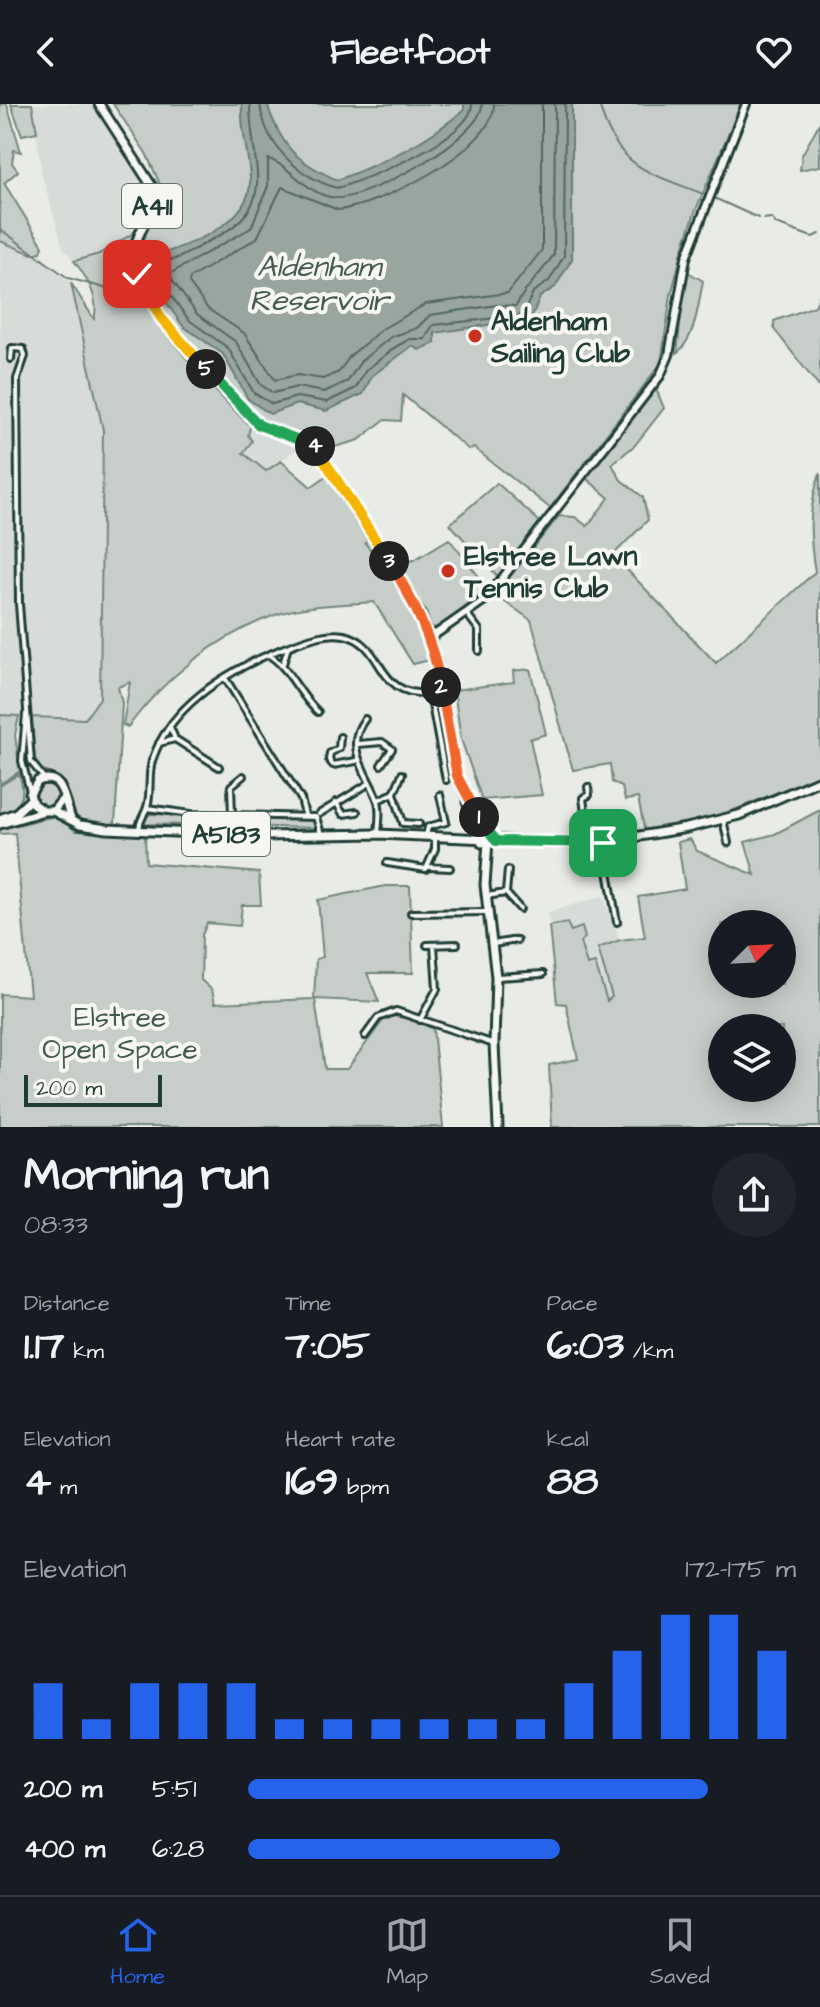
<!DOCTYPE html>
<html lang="en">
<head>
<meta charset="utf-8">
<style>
	body { margin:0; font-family:"Architects Daughter",sans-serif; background:#20242c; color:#f1f3f6; height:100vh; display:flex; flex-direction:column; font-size:30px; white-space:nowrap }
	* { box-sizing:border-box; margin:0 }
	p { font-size:26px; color:#9ea1a6 }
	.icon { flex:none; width:44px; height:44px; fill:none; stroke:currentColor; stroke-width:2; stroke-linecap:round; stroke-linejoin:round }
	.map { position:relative; height:1023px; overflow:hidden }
	.panel { display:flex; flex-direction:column; background:#171b24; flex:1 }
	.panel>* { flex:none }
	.needle { width:52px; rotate:66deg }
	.buttons { position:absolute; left:708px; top:806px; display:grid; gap:16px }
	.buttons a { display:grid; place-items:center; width:88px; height:88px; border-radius:50%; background:#171b24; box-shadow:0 4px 20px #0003; font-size:40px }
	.scale { position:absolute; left:24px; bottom:20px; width:138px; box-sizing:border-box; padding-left:8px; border:4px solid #1f3d34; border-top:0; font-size:22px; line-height:28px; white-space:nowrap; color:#1f3d34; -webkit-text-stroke:6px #f6f6f2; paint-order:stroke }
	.pin { position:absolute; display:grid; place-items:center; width:68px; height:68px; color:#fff; margin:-34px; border-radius:16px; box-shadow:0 4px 12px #0006 }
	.km { position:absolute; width:40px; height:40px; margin:-20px; border-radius:50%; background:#222; color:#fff; font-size:22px; line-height:40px; text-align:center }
	.round { display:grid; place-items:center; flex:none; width:84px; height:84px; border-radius:42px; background:#20242c }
	.overview { display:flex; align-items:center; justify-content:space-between; height:136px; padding:0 24px }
	h1 { font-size:44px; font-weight:700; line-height:60px }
	.stats { display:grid; grid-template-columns:repeat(3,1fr); gap:12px; height:136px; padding:8px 24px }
	.stats div { display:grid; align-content:center }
	.stats b { font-size:40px; font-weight:700 }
	.stats small { font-size:22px; font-weight:400 }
	.stats p { font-size:22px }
	.chart { height:224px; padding:16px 24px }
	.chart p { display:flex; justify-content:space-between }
	.chart svg { width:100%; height:144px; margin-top:8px; stroke:#2563eb; stroke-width:6 }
	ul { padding:0 24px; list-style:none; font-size:26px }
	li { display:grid; grid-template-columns:128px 96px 1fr; align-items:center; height:60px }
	li i { height:20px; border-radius:10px; background:#2563eb }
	header { display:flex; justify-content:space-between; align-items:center; height:104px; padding:0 24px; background:#171b24; font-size:36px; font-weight:700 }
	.menu { display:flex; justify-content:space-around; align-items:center; height:112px; border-top:2px solid #363941; background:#171b24; font-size:22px; color:#9ea1a6 }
	.menu a { display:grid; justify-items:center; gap:4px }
	.menu .selected { color:#2563eb }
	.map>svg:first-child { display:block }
</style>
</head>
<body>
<header><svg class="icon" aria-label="back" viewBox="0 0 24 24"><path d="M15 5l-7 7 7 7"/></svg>Fleetfoot<svg class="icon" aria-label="heart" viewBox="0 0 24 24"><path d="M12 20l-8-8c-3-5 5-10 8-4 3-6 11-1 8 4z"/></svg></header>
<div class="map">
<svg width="820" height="1023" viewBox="0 0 820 1023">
	<rect width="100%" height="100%" fill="#e9ebe7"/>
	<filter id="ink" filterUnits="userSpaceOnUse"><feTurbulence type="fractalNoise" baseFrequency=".0125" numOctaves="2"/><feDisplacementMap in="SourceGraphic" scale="16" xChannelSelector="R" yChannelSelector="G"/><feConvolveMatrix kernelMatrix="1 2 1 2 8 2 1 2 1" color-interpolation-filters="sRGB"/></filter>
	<g filter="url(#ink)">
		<path fill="#d8dcd8" d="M32,0H93L141,74L148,94L137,127L99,150L74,157L63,144L42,71Z
			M0,137L32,150L41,148L46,160L71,179L103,326L101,594L85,615L0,611Z
			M251,320L271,331L305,340L266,367L243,349L252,337L248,331Z
			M603,792L620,836L599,845L612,894L607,898L557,899L548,808Z"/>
		<path fill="#c7cec9" stroke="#73867e" stroke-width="2" fill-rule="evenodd" d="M0,0H7L21,48L14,46L12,59L18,67L4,79L43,142L41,148L32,150L0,137Z
			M11,0H32L37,28L22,31Z
			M113,0H741L695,108L682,148L671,191L661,259L550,404L474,344L468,345L403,291L401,317L384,316L359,336L328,345C307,328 279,328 256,313C225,293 136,188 136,152C136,131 150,106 156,87L164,89L146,49Z
			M820,18V62L800,66L802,51Z
			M137,127L128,156C155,221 203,268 251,320L248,331L252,337L243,349L266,367L281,357L311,383L329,370L371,435L365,439C395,473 418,512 430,556L413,560L374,498C342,501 306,500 275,511C217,532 164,574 128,623L123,621L130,578L118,583L122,599L115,720C61,726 81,703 62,675L38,664L35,656L32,613L85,615L100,594L103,326L71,179L94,215C100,195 86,172 74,157L99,150Z
			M686,167L703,177C698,201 696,233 677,249Z
			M820,191V284L774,225V217L815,202Z
			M656,285L664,304L635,341L612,360L621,376L643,393L648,416L613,451L716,559L815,468C809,432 808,404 820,369V671L724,710L645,729L638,694L625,696L622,683L612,678L610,660L573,666L531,516L495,491L559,412L575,413L587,422L609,394L586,374Z
			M497,379L540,418L498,473L450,420Z
			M449,435L489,485L438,524L431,523L399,459L414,456Z
			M530,565L546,630L530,635L542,691L482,696L461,635L454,586L514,578L513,567Z
			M0,611L19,612L15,631L20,667L0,680Z
			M19,670C26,691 23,704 0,710V682Z
			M36 691a11 11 0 1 1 22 0a11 11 0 1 1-22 0Z
			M820,706V1023H552L549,961L578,955L566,900L557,899L549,822L567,819L571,827L582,823L585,834L580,838L587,861L595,859L607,897L612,893L598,844L620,836L645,833L638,793L685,785L678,738L690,735L697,747L755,771L745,738L775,730ZM722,820H782V880H722ZM722,924H782V984H722Z
			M150,710L309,714L315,715L318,724L145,720L144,715Z
			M55,712L76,727L145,730L146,759L259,769L261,801H242L240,822L207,819L202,831L201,876L212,886L215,899L314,895L316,855L323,853L318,796L385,782H410L413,869H367L379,898L315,895L325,965H347L387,911L413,915L433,925L443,1023H0V890L30,892L15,729L0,730V725Z"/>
		<path fill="#99a6a0" stroke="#687c75" stroke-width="2" d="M242,0H267C282,44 296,57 337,76C385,58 425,39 464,6V0H572V155L555,183L540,193L530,217L518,222L500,219L435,229V239L419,246L412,242L372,272L363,290L326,307L297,300L270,310L248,295L223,250L183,222L156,184L150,154C185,142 253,121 250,74C249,49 240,26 242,0Z"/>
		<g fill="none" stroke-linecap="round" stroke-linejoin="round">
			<path stroke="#50675f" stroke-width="2" d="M250,0C250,62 282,101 211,136C194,145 180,156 160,159L157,163L163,181L189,216L228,244L254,289L272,300L297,293L327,298L356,284L366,266L397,242L410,235H425L433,221L523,211L533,188L549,177L564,152L565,0
				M260,0C265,42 299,73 337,84C366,76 473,33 472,0
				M482,0C483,33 368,95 337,94C308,93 291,61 268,55V82L251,124L171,169L172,176L197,210L236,238L261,281L273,289L297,283L324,288L348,277L361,257L391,233L417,224L430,211L497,201L516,202C526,181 542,170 554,150L555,0
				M494,0C495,46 378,102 338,106L282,83L257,134L190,174L189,179L208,205L244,229L275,276L297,271L323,275L339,268L350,252L382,225L426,200L508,189L542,146V0"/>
			<path stroke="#687c75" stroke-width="2" d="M599,0C617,65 648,68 706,91
				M712,93L758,114
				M763,115L771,114L776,120L812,133L820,130
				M0,125L68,174L112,186"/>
			<defs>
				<path id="street" d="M11,255L12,244L23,245L25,252L17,275L19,500L31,658L43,673
					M467,510L479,526V547
					M269,551C290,564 298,590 318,608
					M283,560L288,543
					M225,574L301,695L305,711
					M430,590L446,676
					M26,610L22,657L30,688
					M365,615C342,643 369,671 378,697C381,707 379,719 378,729
					M170,623L175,635L219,663
					M340,633L339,644L330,649L329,656L333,661L356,657
					M159,639L175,635
					M358,640L382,638L392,645L381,661
					M588,683L589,691L583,694L589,740
					M394,689L403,719L419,720
					M378,696L394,689L402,670
					M336,698L343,710L357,708
					M147,704L191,710L316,713L321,730
					M319,710L368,680
					M232,711L231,682L243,672
					M723,715L728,739
					M139,725C140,714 145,711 147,703C152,687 147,670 153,654C172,600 228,567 279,546C298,539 324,527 344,531C388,540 372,596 435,589
					M426,732L428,723L446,718L440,691
					M603,739L617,818
					M387,759L426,765L435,745V733
					M429,763L450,764
					M506,789L508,766
					M486,792L506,789L520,805
					M411,809L488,808
					M493,840L517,836
					M427,841L457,840
					M498,873L543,870
					M420,916L437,885L434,841
					M365,932L378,914L396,907L494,940"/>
				<path id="secondary" d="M430,534L486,495L660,272L669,251L686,154L746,0"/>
				<path id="primary" d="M99,0L153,84C157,110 132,130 134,155C137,200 219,282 251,315C272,331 300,329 317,345L421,511L437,560L457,672L488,737L485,781L496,873L494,940L498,1023
					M63,695L53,707H44L33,700L30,690L38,677C64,667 64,698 71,715
					M467,698L482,739
					M53,707L80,721L107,725L262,732L378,730L592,740L687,724L739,711L820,676
					M2,714L16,709L31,695
					M0,720L44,707"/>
			</defs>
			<use href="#street" stroke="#1f3d34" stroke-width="10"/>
			<use href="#secondary" stroke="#1f3d34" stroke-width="12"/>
			<use href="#primary" stroke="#1f3d34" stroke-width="13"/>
			<use href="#street" stroke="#f6f6f2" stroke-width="4"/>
			<use href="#secondary" stroke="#f6f6f2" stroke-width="6"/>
			<use href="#primary" stroke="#f6f6f2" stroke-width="7"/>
		</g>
	</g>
	<g fill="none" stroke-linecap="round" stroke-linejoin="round" filter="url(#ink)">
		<defs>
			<path id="split-1" d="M479,713L496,737L603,739"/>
			<path id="split-2" d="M441,583L457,672L479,713"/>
			<path id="split-3" d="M389,457C414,497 433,536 441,583"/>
			<path id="split-4" d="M315,342L389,457"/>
			<path id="split-5" d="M206,265L259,321L315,342"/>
			<path id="split-6" d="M137,170L161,214L206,265"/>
		</defs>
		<use href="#split-1" stroke="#fff" stroke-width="16"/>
		<use href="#split-2" stroke="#fff" stroke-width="16"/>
		<use href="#split-3" stroke="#fff" stroke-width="16"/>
		<use href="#split-4" stroke="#fff" stroke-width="16"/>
		<use href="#split-5" stroke="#fff" stroke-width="16"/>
		<use href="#split-6" stroke="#fff" stroke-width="16"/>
		<use href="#split-1" stroke="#22a559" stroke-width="10"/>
		<use href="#split-2" stroke="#f0652b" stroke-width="10"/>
		<use href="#split-3" stroke="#f0652b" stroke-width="10"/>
		<use href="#split-4" stroke="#f5b400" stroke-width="10"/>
		<use href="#split-5" stroke="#22a559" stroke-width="10"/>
		<use href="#split-6" stroke="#f5b400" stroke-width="10"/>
	</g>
	<g fill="#c8321e" stroke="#f6f6f2" stroke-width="3">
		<circle cx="475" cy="232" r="8"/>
		<circle cx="448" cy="467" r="8"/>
	</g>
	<g text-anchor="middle" stroke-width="8" stroke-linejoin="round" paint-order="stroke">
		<g fill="#f6f6f2" stroke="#60746d" stroke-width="2">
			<rect x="122" y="80" width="60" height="44" rx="6"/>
			<rect x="182" y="708" width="88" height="44" rx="6"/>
		</g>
		<g font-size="26" font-weight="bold" fill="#1f3d34">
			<text x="152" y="111">A411</text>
			<text x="226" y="739">A5183</text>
		</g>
		<g font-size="28" font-weight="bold" fill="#1f3d34" stroke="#f6f6f2" text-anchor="start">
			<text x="491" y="226">Aldenham<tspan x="491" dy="32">Sailing Club</tspan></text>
			<text x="464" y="461">Elstree Lawn<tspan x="464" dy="32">Tennis Club</tspan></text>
		</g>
		<g font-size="28" fill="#415a52" stroke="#f6f6f2">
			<text x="120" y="922">Elstree<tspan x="120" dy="32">Open Space</tspan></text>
		</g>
		<g font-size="30" font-style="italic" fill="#445c54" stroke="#f6f6f2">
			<text x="319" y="172">Aldenham<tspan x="319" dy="34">Reservoir</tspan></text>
		</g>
	</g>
</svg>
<div class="buttons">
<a><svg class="needle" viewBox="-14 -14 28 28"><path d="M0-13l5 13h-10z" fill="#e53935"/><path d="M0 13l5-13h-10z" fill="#9ea1a6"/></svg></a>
<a><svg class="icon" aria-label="layers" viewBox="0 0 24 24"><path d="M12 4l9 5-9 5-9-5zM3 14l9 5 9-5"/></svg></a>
</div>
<div class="scale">200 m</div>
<div class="pin" style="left:603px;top:739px;background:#1e9e55"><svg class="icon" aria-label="arrive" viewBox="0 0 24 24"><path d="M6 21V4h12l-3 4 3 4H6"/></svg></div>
<div class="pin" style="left:137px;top:170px;background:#d93025"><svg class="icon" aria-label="check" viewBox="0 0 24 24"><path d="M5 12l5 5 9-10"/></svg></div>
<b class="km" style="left:479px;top:713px">1</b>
<b class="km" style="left:441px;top:583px">2</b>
<b class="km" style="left:389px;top:457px">3</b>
<b class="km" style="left:315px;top:342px">4</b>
<b class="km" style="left:206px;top:265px">5</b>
</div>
<section class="panel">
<div class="overview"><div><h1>Morning run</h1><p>08:33</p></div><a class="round"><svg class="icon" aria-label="share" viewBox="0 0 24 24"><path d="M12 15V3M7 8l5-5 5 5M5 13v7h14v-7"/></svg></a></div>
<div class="stats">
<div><p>Distance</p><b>1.17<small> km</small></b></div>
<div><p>Time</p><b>7:05</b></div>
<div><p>Pace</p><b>6:03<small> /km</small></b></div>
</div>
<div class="stats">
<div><p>Elevation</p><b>4<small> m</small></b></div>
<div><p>Heart rate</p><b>169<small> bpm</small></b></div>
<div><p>kcal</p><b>88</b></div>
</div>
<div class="chart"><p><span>Elevation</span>172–175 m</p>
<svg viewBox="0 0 160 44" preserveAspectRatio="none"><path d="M5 44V27M15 44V38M25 44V27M35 44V27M45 44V27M55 44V38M65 44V38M75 44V38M85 44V38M95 44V38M105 44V38M115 44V27M125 44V17M135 44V6M145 44V6M155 44V17"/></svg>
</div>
<ul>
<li><b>200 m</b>5:51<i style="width:84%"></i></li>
<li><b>400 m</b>6:28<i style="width:57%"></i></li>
</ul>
</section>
<nav class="menu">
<a class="selected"><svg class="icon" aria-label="home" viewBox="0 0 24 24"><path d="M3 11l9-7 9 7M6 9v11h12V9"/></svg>Home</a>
<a><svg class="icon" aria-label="map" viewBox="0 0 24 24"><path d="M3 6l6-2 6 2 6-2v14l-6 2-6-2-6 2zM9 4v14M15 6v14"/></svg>Map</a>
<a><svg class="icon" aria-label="saved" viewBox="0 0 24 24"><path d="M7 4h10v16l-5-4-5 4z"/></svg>Saved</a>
</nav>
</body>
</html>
